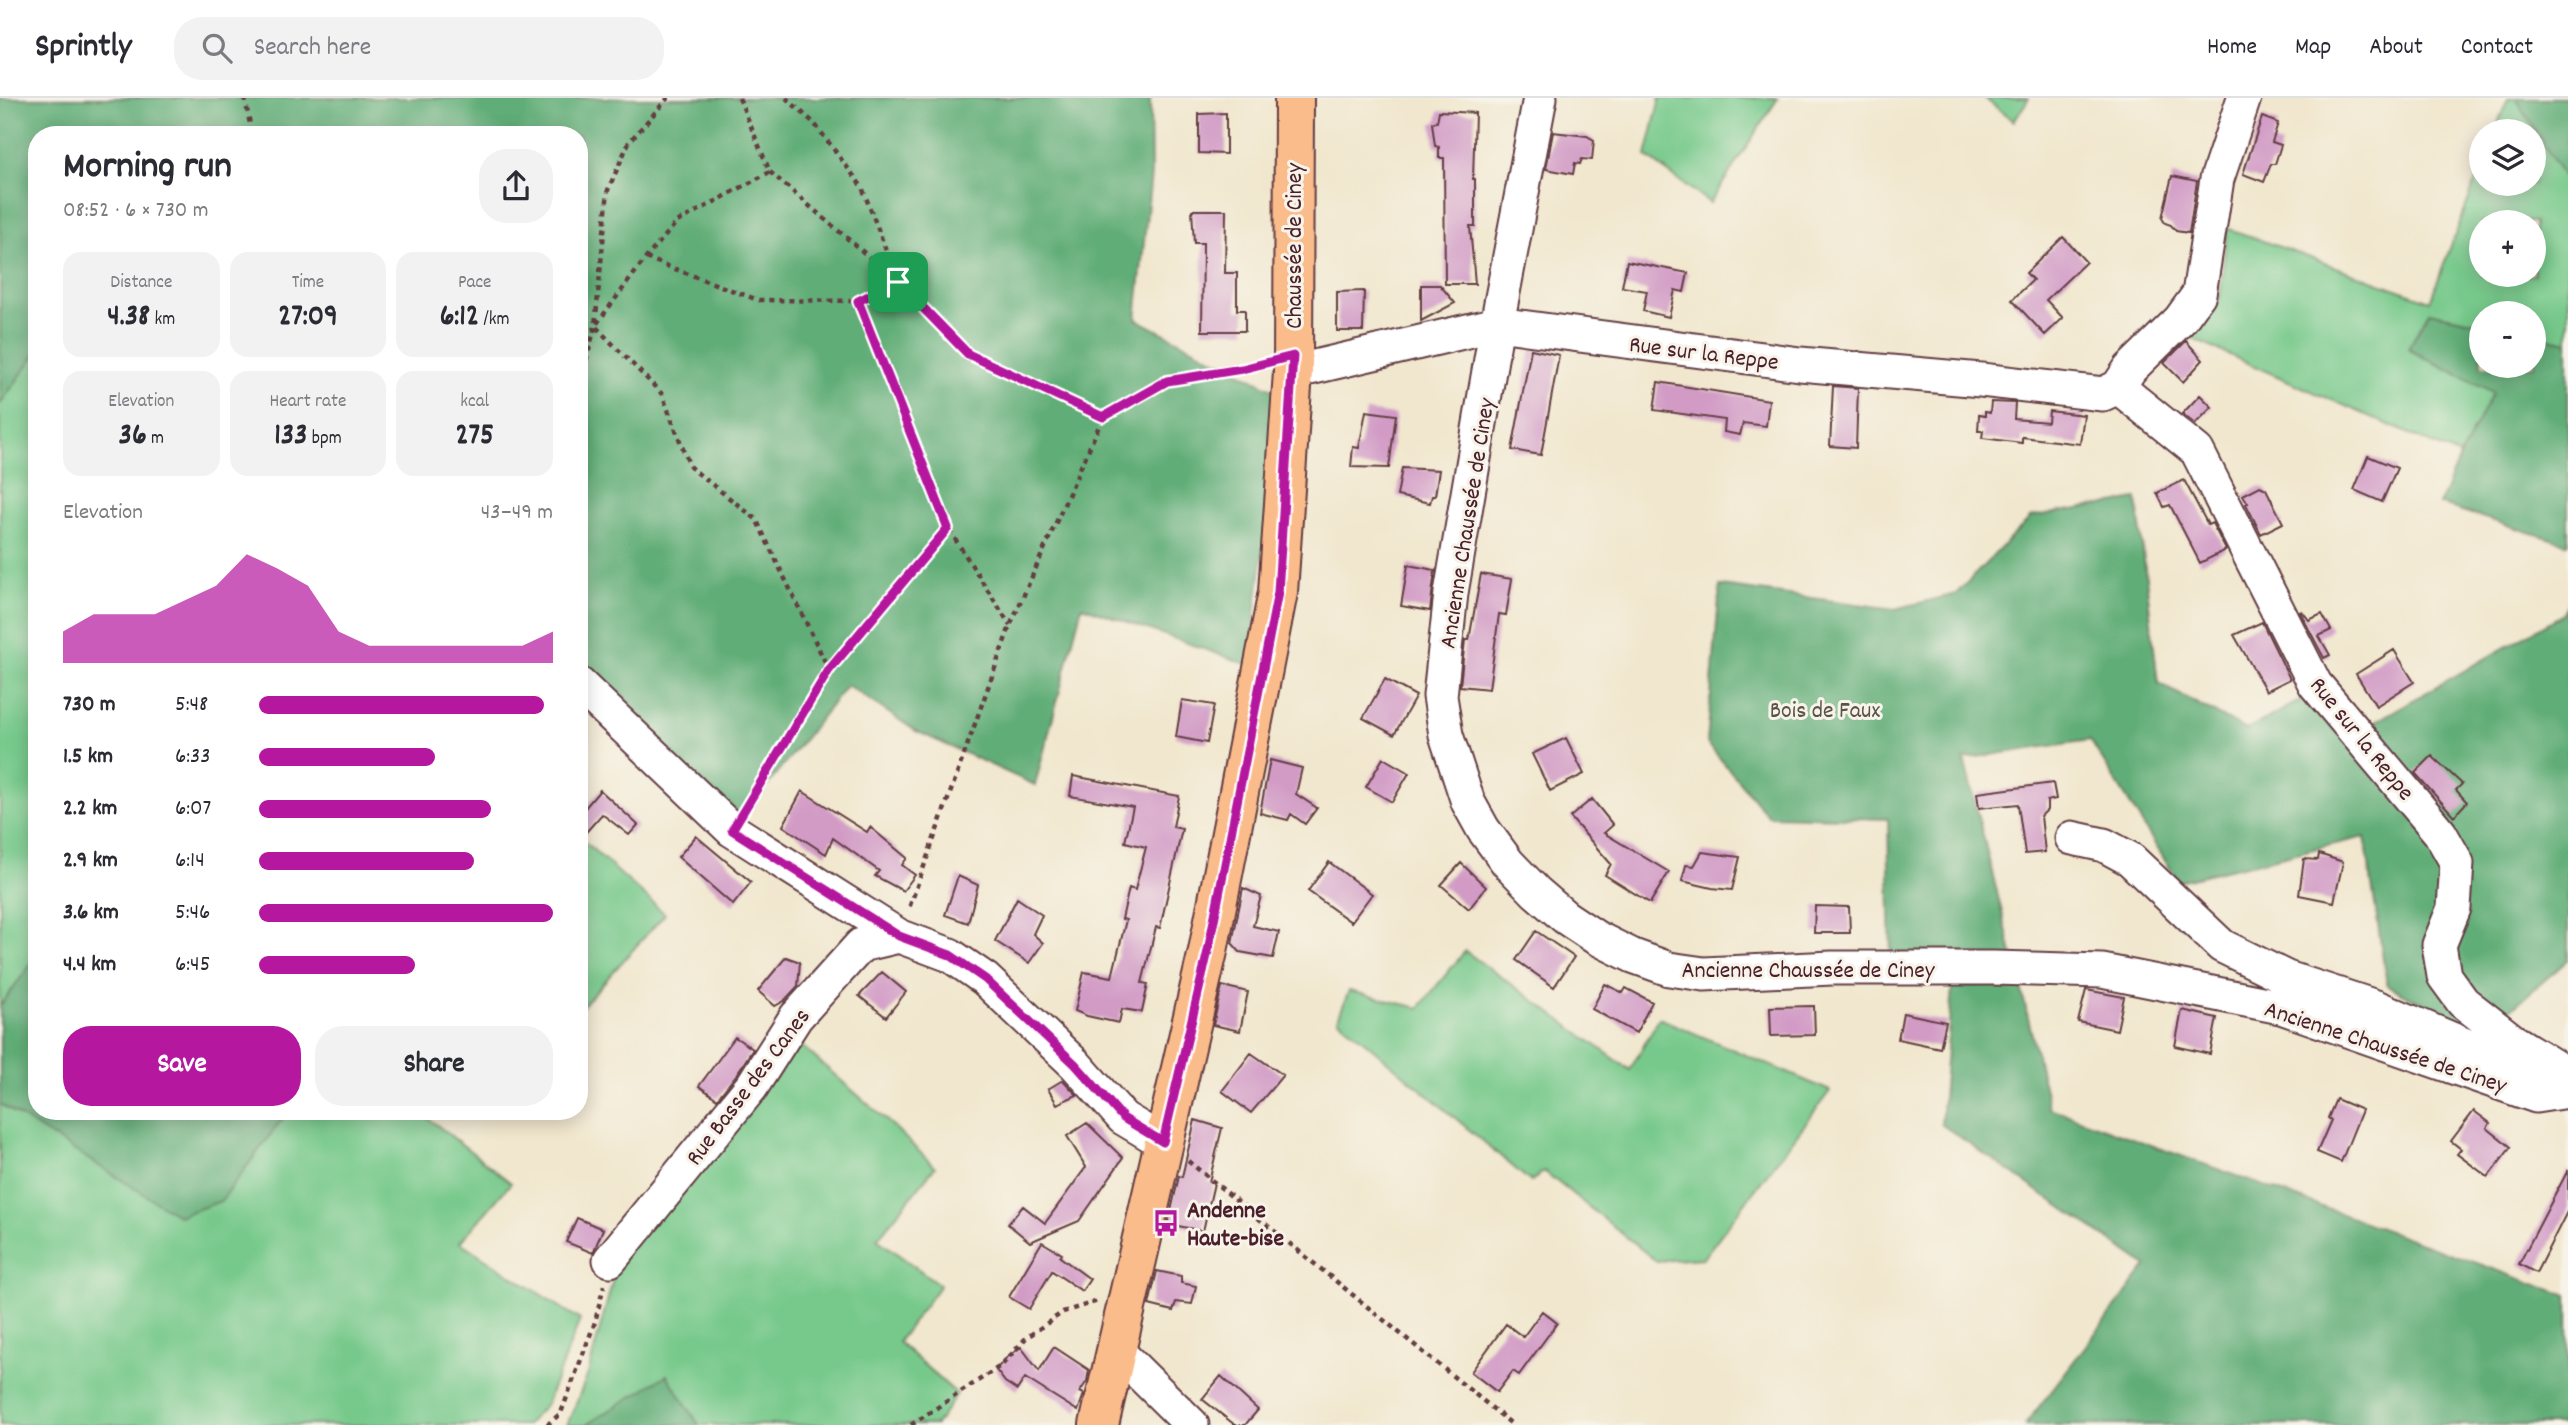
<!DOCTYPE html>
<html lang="en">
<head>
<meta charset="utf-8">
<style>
	body { margin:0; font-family:Dekko,sans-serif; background:#f2f2f3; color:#2b2b33; height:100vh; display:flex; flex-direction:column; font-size:26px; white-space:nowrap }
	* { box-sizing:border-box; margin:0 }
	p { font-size:23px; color:#7c7c81 }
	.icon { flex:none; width:38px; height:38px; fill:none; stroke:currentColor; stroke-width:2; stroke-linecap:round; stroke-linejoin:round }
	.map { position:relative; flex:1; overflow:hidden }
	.side { position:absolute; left:28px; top:28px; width:560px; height:994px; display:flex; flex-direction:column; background:#fff; border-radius:28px; box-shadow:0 4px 18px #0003 }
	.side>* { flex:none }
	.fabs { position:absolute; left:2469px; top:21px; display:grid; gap:14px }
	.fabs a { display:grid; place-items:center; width:77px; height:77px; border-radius:50%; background:#fff; box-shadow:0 4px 18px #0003; font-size:35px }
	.pin { position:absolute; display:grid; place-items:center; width:60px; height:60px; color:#fff; margin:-30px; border-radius:14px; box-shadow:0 4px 10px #0006 }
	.round { display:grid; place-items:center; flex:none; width:74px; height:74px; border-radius:28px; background:#f2f2f3 }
	.overview { display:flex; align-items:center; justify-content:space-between; height:119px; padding:0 35px }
	h1 { font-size:38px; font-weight:700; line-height:52px }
	.metrics { display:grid; grid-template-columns:repeat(3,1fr); gap:10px; height:119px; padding:7px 35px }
	.metrics div { display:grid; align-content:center; border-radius:18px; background:#f2f2f3; text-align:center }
	.metrics b { font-size:30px; font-weight:700 }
	.metrics small { font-size:19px; font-weight:400 }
	.metrics p { font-size:19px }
	.chart { height:196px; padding:14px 35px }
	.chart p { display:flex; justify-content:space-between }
	.chart svg { width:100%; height:126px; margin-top:7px; fill:#b5179e; opacity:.7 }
	.button { display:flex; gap:14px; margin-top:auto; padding:14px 35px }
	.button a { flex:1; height:80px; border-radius:28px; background:#b5179e; color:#fff; font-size:28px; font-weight:700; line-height:80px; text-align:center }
	.button a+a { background:#f2f2f3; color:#2b2b33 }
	ul { padding:0 35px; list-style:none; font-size:23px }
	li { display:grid; grid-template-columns:112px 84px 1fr; align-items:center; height:52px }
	li i { height:18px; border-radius:9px; background:#b5179e }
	header { display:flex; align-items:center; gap:42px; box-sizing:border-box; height:98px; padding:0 35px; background:#fff; border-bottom:2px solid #e1e1e2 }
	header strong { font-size:33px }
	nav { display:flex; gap:38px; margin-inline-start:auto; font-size:24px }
	.search { width:490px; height:63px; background:#f2f2f3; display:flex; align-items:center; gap:18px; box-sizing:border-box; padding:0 24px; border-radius:28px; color:#7c7c81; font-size:26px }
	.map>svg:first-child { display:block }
</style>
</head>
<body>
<header>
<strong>Sprintly</strong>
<div class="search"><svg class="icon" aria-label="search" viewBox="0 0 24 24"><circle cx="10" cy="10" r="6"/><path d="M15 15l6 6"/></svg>Search here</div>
<nav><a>Home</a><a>Map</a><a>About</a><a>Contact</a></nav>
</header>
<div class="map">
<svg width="2568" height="1327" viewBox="0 0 2568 1327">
	<rect width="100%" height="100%" fill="#f7f3e8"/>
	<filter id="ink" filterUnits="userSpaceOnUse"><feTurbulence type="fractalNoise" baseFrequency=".0143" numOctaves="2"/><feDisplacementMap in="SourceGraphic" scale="14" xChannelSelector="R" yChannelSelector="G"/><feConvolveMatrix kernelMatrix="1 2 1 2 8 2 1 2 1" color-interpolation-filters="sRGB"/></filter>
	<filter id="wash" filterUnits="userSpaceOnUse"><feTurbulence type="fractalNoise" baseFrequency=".00686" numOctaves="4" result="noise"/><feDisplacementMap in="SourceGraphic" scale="28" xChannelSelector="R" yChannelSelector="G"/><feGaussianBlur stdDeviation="1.57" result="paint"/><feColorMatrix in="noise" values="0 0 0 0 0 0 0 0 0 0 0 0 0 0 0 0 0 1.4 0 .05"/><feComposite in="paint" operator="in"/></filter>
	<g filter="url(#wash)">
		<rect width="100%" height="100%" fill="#f1e7ce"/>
		<path fill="#77c98b" stroke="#60745b" stroke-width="2" fill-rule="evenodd" d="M1660,0H1778L1710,105L1646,58Z
			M1984,0H2029L2014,23Z
			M2508,0H2516L2568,87V244L2534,237V215H2482L2481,225L2429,214L2408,251L2494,294L2460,358L2181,236L2220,200L2227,130L2430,203L2481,69L2482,86H2534V33H2495ZM2482,124H2534V177H2482Z
			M37,254V858L0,908V306Z
			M579,739L665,816L579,912Z
			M1465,853L1630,972L1659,920L1830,993L1703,1160L1656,1163L1544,1073L1531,1084L1338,921L1349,893L1419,910Z
			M796,943L893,1028L935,1069L877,1141L940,1187L898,1244L957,1296L936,1327H699L667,1277L586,1327H567L588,1276L619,1159Z
			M0,1006L179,1117L221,1103L288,1013H419L511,1085L460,1144L580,1222L546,1306L527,1327H0Z"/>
		<path fill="#61ad77" stroke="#566651" stroke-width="2" d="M0,0H1150L1151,76L1136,221L1282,296L1249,567L1082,508L1035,687L916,633L847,587L740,722L579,565V37H37V254L0,306Z
			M2516,0H2568V87Z
			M2429,214L2481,225L2482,268H2534V237L2568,244V446L2439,406L2460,358L2493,294L2408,251Z
			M2137,401L2158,585L2246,632L2303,601L2345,641L2563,516L2568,505V862L2482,936L2387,887L2365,739L2178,783L2090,642L1964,661L2014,863H1891L1888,721L1768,718L1707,645L1720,488L1895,511L1956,496L2031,419Z
			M37,858V1013H288L221,1103L179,1118L0,1006V908Z
			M2020,885L2049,1010L2568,1198V1327H2025L2147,1168L1941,1026L1952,889Z
			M667,1277L699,1327H586Z"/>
		<g id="blocks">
			<path fill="#d29bc6" d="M1439,13L1475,15L1473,81H1475V128H1470L1475,186H1445L1444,60H1439V49L1435,48L1432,25L1437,24Z
				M1226,15V56L1199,55V16Z
				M2262,19L2278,25L2272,44L2281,47L2275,66H2271L2264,84L2243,76Z
				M1553,34L1587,38L1594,42L1592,62L1582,61L1580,66L1575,65L1573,76L1546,71Z
				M2172,78L2197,83L2189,135L2176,133L2171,127L2165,125L2162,120Z
				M1192,112H1226L1225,175H1237V212H1245V233H1202L1203,145H1194Z
				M2063,139L2086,164L2046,202L2063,220L2045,237L2012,202L2033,182L2026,175Z
				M1627,163L1688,175L1684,194L1675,192L1669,219L1643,213L1647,193L1622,189Z
				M1421,187H1440L1455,205L1421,223Z
				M1364,193L1363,233H1337V194Z
				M2186,243L2203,262L2183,284L2164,265Z
				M1531,251L1559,257L1541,357L1512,352Z
				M1658,284L1769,302L1766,328L1743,325L1740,337L1724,334L1725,322L1654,312Z
				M1833,288L1858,290L1856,350L1830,348Z
				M2200,297L2212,309L2195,326L2182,316Z
				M1991,304L2015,305L2014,321L2048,324L2049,313L2084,317L2080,346L2022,339V345L1982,340L1983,333H1978L1979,317L1985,318V314L1990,315Z
				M1366,313L1396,317L1389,370L1351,369L1353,349L1359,350Z
				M2368,358L2397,370L2382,404L2354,392Z
				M1402,370L1439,372L1435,398H1432L1430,405L1397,398Z
				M2184,382L2207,425L2208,427L2212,425L2226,452L2200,465L2170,407L2164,409L2157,395Z
				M2260,388L2266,391L2283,425L2261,436L2246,406L2248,405L2243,397Z
				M1408,467L1435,472L1430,513L1401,508Z
				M1481,476L1512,481L1506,517L1499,516L1489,591L1460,588L1465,542H1469Z
				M2302,513L2309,522L2322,516L2331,532L2319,538L2330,557L2324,560L2300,514Z
				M2262,524L2290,581L2266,593L2234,537Z
				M2394,552L2414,584L2376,608L2356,576Z
				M1385,581L1416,598L1394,637L1363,620Z
				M1182,602L1214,607L1207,645L1176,639Z
				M1566,640L1584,676L1550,693L1532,656Z
				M2432,658L2462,686L2456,692L2467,704L2454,718L2415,675Z
				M1383,660L1409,675L1392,704L1366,689Z
				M1270,662L1302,670L1296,696L1317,710L1305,726L1291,716L1288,722L1260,715Z
				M1073,678L1179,698L1173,729L1182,731L1160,830L1156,829L1142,885L1148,886L1142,914L1122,911L1119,925L1087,918L1075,913L1084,874L1112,879L1126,822L1122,821L1129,790L1135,792L1146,749L1125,744L1133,709L1070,698Z
				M2053,685L2056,701L2047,703V712L2041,718L2045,754L2025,756L2018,706L1979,710L1977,695Z
				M600,692L638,727L629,737L602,716L579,742V717Z
				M802,693L867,734L870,729L907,760L902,767L915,777L903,793L875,778L879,773L833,740L826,756L783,728Z
				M1592,701L1613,727L1604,735L1669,774L1650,805L1605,777L1611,766L1570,719Z
				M696,738L751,784L733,807L678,759Z
				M1702,754L1740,759L1732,792L1712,790L1682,783L1686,767L1694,768Z
				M2319,756L2343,764L2334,804L2299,797L2304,761L2318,762Z
				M1329,764L1372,796L1351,824L1308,793Z
				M1461,765L1486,789L1469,811L1441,787Z
				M958,778L978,787L968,825L945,817Z
				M1243,790L1261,798L1253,828L1279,834L1273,860L1240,854L1232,845Z
				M1017,800L1042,817L1033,836L1043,845L1029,865L995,843Z
				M1815,808L1849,809L1850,835H1814Z
				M1536,833L1574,859L1554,889L1516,862Z
				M786,859L800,864L798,888L784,903L775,908L758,893Z
				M882,874L906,894L886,919L859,898Z
				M1605,886L1623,895L1626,890L1652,904L1636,935L1592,911Z
				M1222,888L1248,894L1240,933L1213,927Z
				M2086,892L2124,899L2117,932L2078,924Z
				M1814,908L1815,937L1771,938L1770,909Z
				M2182,912L2217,920L2210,956L2175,948Z
				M1903,915L1946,924L1940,950L1898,941Z
				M735,939L753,951L736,977L717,1001L699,988Z
				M1251,955L1283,977L1251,1015L1222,993Z
				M1063,982L1077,997L1057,1006L1048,991Z
				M2336,1001L2362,1012L2341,1064L2317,1054L2331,1022L2328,1020Z
				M2474,1013L2490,1025L2487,1030L2511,1049L2488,1079L2457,1056L2461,1051L2451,1043Z
				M1195,1022L1222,1030L1209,1084L1214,1085L1203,1133L1168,1126L1179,1078L1182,1079Z
				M1087,1025L1123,1060L1079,1123L1030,1144L1008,1126L1023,1108L1045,1125L1086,1069L1067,1038Z
				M2568,1072V1112L2536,1175L2519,1166Z
				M577,1120L603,1131L593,1155L566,1144Z
				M1042,1144L1062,1156L1060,1159L1090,1181L1082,1193L1052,1173L1029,1211L1009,1199Z
				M1157,1173L1181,1178V1185L1196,1188L1192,1206L1176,1204L1173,1213L1149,1207Z
				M1542,1213L1557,1225L1519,1277L1513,1273L1497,1294L1471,1274L1506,1226L1523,1239Z
				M1021,1249L1039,1273L1054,1249L1089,1272L1087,1283L1080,1294L1084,1296L1078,1313L1025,1280L1017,1292L1005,1284L996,1272L1004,1262Z
				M1221,1278L1258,1312L1245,1327H1235L1202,1301Z"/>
		</g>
	</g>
	<g filter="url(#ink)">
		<use href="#blocks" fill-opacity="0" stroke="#633d43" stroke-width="2"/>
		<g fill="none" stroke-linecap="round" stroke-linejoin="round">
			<defs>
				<path id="minor" d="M1540,0L1497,226L1451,495L1440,598L1446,637L1468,704L1483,731L1508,765L1536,794L1565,819L1595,839L1633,858L1669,871L1704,876L1832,870H1993L2102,873L2281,909L2536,998L2568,993
					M1293,274L1497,226L1800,266L1981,282L2103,296L2118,289L2130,271L2180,222L2199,196L2217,81L2244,0
					M2118,289L2197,353L2315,586L2440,735L2457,765L2454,810L2439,847L2444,878L2463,904L2513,943L2568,977
					M579,586L732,732L899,838
					M2072,740L2104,747L2130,761L2222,848L2287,880L2376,909L2531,975
					M610,1162L752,988L796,919L861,847L899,838L950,857L985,881L1075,966L1123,1020L1163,1044
					M1116,1252L1192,1327"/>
				<path id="major" d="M1099,1327L1208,853L1278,494L1293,274L1294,0"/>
			</defs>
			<use href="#minor" stroke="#633d43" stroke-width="37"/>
			<use href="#major" stroke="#633d43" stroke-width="42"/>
			<path stroke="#633d43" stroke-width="4.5" stroke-dasharray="5 5" stroke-linecap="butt" d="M245,0L252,37
				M739,0L770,74L898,184L858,203L948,430L1010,527
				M786,0L814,25L862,89L898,184L968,256L1103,319L1010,528L908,813
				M770,74L677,124L646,160L595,228L662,296L690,369L756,421L829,572
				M646,160L758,202L858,203
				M579,292L595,228L608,92L629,44L667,1L670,0
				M1103,319L1167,283L1266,265
				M745,710L829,572L948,430
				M1188,1063L1513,1327
				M547,1327L561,1315L595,1224L604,1187
				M911,1327L1002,1267L1026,1240L1063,1214L1098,1203"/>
			<use href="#minor" stroke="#fff" stroke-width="33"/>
			<use href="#major" stroke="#fabc8b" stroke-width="38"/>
		</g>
	</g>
	<g fill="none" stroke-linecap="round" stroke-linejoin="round" filter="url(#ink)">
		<defs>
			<path id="route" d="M898,184L968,256L1103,319L1167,283L1242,271L1293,258L1278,494L1208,853L1163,1044L1123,1020L1075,966L985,881L950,857L899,838L732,732L829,572L948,430L858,203Z"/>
		</defs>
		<use href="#route" stroke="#fff" stroke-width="14"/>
		<use href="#route" stroke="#b5179e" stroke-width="9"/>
	</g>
	<defs>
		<symbol id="bus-bare" viewBox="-9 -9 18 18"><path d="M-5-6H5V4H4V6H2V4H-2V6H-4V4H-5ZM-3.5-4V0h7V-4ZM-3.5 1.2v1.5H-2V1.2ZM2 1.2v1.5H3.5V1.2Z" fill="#b5179e" stroke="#f7f3e8" stroke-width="2.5" paint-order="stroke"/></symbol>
	</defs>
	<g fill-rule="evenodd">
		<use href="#bus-bare" x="1147" y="1106" width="38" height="38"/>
	</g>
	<g text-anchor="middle" stroke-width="6" stroke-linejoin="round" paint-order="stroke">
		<g font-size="24" fill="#4a1f2b" stroke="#f7f3e8">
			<text transform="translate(1293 148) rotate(-90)" y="8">Chaussée de Ciney</text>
			<text transform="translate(1704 254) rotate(7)" y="8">Rue sur la Reppe</text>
			<text transform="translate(1466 425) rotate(-81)" y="8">Ancienne Chaussée de Ciney</text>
			<text transform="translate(2363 640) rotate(51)" y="8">Rue sur la Reppe</text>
			<text x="1808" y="879">Ancienne Chaussée de Ciney</text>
			<text transform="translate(2386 948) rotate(18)" y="8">Ancienne Chaussée de Ciney</text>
			<text transform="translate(747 988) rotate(-53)" y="8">Rue Basse des Canes</text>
		</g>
		<g font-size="24" fill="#585248" stroke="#f7f3e8">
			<text x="1825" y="619">Bois de Faux</text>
		</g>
		<g font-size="24" font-weight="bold" fill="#4a1f2b" stroke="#f7f3e8" text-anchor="start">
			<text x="1187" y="1119">Andenne<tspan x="1187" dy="28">Haute-bise</tspan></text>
		</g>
	</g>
</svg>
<div class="fabs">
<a><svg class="icon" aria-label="layers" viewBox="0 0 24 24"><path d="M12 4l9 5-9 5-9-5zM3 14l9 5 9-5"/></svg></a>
<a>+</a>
<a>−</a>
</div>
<div class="pin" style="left:898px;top:184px;background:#1e9e55"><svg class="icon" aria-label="arrive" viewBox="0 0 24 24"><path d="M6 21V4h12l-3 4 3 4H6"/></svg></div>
<section class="side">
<div class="overview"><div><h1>Morning run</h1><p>08:52 · 6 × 730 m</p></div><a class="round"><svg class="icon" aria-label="share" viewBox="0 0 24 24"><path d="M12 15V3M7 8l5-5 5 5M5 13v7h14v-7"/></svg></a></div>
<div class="metrics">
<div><p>Distance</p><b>4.38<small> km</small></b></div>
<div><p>Time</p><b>27:09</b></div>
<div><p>Pace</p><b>6:12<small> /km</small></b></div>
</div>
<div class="metrics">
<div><p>Elevation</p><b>36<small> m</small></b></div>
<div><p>Heart rate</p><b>133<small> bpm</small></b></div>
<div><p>kcal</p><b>275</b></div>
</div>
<div class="chart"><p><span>Elevation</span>43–49 m</p>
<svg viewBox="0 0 160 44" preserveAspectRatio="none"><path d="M0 44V33L10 27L20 27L30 27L40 22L50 17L60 6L70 11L80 17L90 33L100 38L110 38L120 38L130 38L140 38L150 38L160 33V44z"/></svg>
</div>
<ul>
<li><b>730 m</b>5:48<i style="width:97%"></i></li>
<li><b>1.5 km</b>6:33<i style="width:60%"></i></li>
<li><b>2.2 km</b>6:07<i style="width:79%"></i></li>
<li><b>2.9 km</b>6:14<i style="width:73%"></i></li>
<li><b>3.6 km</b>5:46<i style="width:100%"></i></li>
<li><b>4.4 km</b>6:45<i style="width:53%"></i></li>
</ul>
<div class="button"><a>Save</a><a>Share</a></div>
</section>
</div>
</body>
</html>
